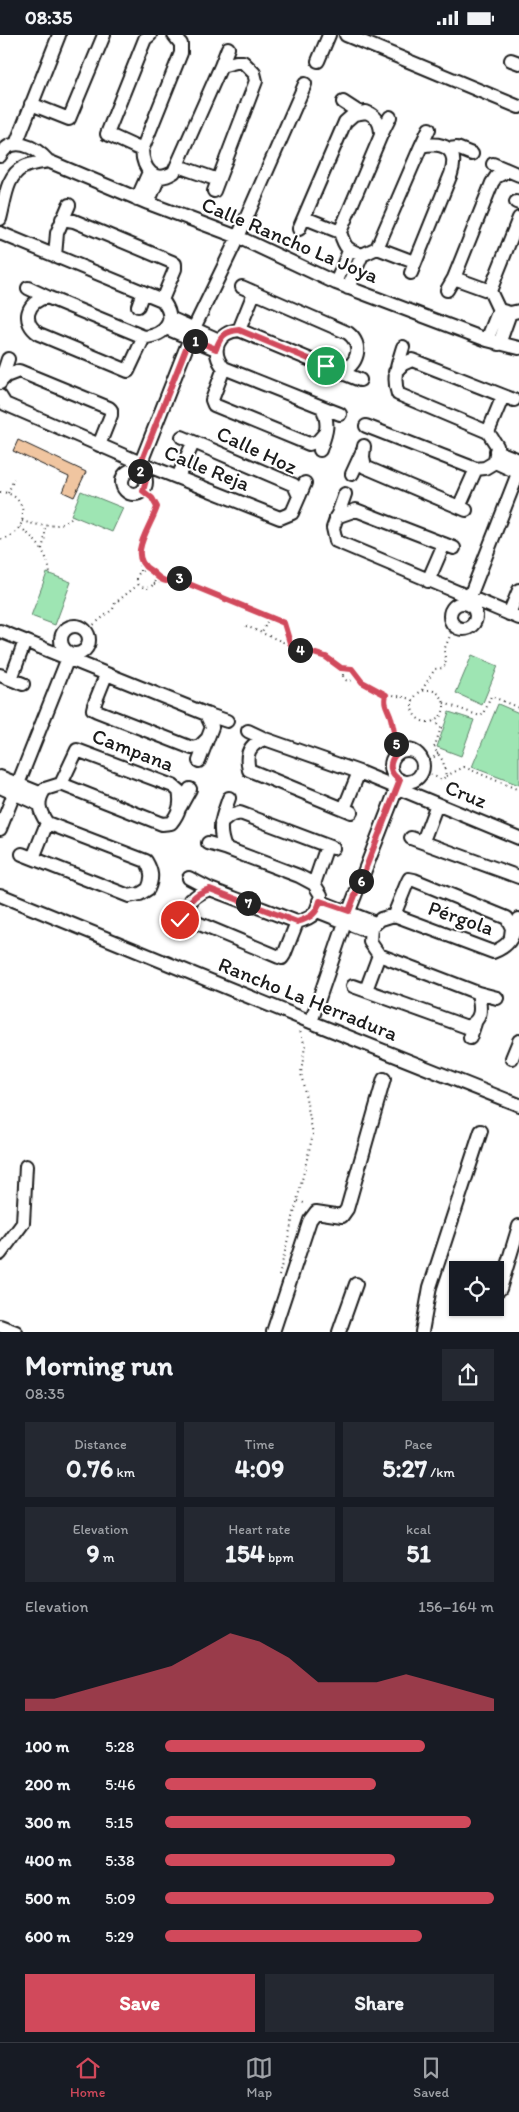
<!DOCTYPE html>
<html lang="en">
<head>
<meta charset="utf-8">
<style>
	body { margin:0; font-family:Itim,sans-serif; background:#242831; color:#f1f3f6; height:100vh; display:flex; flex-direction:column; font-size:19px; white-space:nowrap }
	* { box-sizing:border-box; margin:0 }
	p { font-size:16px; color:#9ea1a6 }
	.icon { flex:none; width:28px; height:28px; fill:none; stroke:currentColor; stroke-width:2; stroke-linecap:round; stroke-linejoin:round }
	.map { position:relative; height:1297px; overflow:hidden }
	.sheet { display:flex; flex-direction:column; background:#171b24; flex:1 }
	.sheet>* { flex:none }
	.fabs { position:absolute; left:449px; top:1226px; display:grid; gap:10px }
	.fabs a { display:grid; place-items:center; width:55px; height:55px; border-radius:0px; background:#171b24; box-shadow:0 1px 4px #0004; font-size:25px }
	.pin { position:absolute; display:grid; place-items:center; width:42px; height:42px; color:#fff; margin:-21px; border:2px solid #fff; border-radius:50%; box-shadow:0 1px 5px #0007 }
	.km { position:absolute; width:25px; height:25px; margin:-12px; border-radius:50%; background:#222; color:#fff; font-size:14px; line-height:25px; text-align:center }
	.round { display:grid; place-items:center; flex:none; width:52px; height:52px; border-radius:0px; background:#242831 }
	.head { display:flex; align-items:center; justify-content:space-between; height:85px; padding:0 25px }
	h1 { font-size:28px; font-weight:700; line-height:38px }
	.stats { display:grid; grid-template-columns:repeat(3,1fr); gap:8px; height:85px; padding:5px 25px }
	.stats div { display:grid; align-content:center; border-radius:0px; background:#242831; text-align:center }
	.stats b { font-size:25px; font-weight:700 }
	.stats small { font-size:14px; font-weight:400 }
	.stats p { font-size:14px }
	.chart { height:140px; padding:10px 25px }
	.chart p { display:flex; justify-content:space-between }
	.chart svg { width:100%; height:90px; margin-top:5px; fill:#d1495b; opacity:.7 }
	.action { display:flex; gap:10px; margin-top:auto; padding:10px 25px }
	.action a { flex:1; height:58px; border-radius:0px; background:#d1495b; color:#fff; font-size:20px; font-weight:700; line-height:58px; text-align:center }
	.action a+a { background:#242831; color:#f1f3f6 }
	ul { padding:0 25px; list-style:none; font-size:16px }
	li { display:grid; grid-template-columns:80px 60px 1fr; align-items:center; height:38px }
	li i { height:12px; border-radius:6px; background:#d1495b }
	.status { display:flex; justify-content:space-between; align-items:center; height:35px; padding:0 25px; background:#171b24; direction:ltr }
	.status svg { height:14px; fill:currentColor }
	.tab-bar { display:flex; justify-content:space-around; align-items:center; height:70px; border-top:1px solid #363941; background:#171b24; font-size:14px; color:#9ea1a6 }
	.tab-bar a { display:grid; justify-items:center; gap:2px }
	.tab-bar .current { color:#d1495b }
	.map>svg:first-child { display:block }
</style>
</head>
<body>
<div class="status"><b>08:35</b><svg viewBox="0 0 49 12"><path d="M0 12V9h3v3zM5 12V6h3v6zM10 12V3h3v9zM15 12V0h3v12zM26 1h20v11H26zM47 4h2v5h-2z"/></svg></div>
<div class="map">
<svg width="519" height="1297" viewBox="0 0 519 1297">
	<rect width="100%" height="100%" fill="#fff"/>
	<filter id="ink" filterUnits="userSpaceOnUse"><feTurbulence type="fractalNoise" baseFrequency=".02" numOctaves="2"/><feDisplacementMap in="SourceGraphic" scale="10" xChannelSelector="R" yChannelSelector="G"/><feConvolveMatrix kernelMatrix="1 2 1 2 8 2 1 2 1" color-interpolation-filters="sRGB"/></filter>
	<g filter="url(#ink)">
		<path fill="#9ee5b3" stroke="#5d8068" d="M81,456L123,473L112,497L71,480Z
			M47,538L71,547L55,590L31,581Z
			M472,620L498,631L482,670L456,658Z
			M498,669L519,678V750L472,732Z
			M449,677L474,685L461,721L437,712Z"/>
		<path fill="#f0c5a0" stroke="#1c1c1c" d="M18,405L86,437L74,462L63,457L69,442L13,416Z"/>
		<g fill="none" stroke-linecap="round" stroke-linejoin="round">
			<defs>
				<path id="minor" d="M174,0L181,9V18L142,115C143,134 154,150 174,137L221,31L236,27H243L254,38L256,46L214,156
					M346,0L519,72
					M511,25L519,28
					M318,26L329,0
					M221,31L228,13
					M343,67L360,78
					M31,69L69,84L104,0
					M381,100L390,82
					M16,109L59,0
					M421,111L429,94
					M449,114L457,113L472,119
					M142,115L107,99L145,4L150,0
					M0,121C11,99 36,112 48,126L148,168L238,202L336,248L487,305L519,313
					M493,129L519,140
					M178,131L218,145
					M137,164L149,137
					M516,167L519,168
					M148,168L159,142
					M305,183L340,197
					M519,183L490,256L499,275L510,278L519,276
					M0,184C5,166 6,140 24,132C31,128 41,128 48,126
					M62,184L74,186L172,227L175,229V234L162,265
					M299,194L345,87L354,79L366,77C377,81 381,88 381,100L340,197C345,213 346,214 362,220L377,213L421,111C444,106 459,114 451,139L411,238
					M0,198L162,265C178,284 166,301 144,302L47,262C26,267 21,287 39,299L128,336L144,302
					M377,213L414,227
					M55,221L57,198L69,170
					M454,243L490,256
					M336,248L349,216
					M242,252L348,298C364,310 358,330 340,337L239,295C217,297 210,317 224,333L322,372C330,390 326,398 320,415
					M28,253L47,262
					M348,253L362,220
					M447,255L454,243L492,148L496,142L507,136
					M138,271L143,257
					M170,283L219,305
					M166,293L216,314
					M239,295L254,258
					M487,305L499,275
					M499,309L510,278
					M224,333L212,365L214,370L309,409L318,406L325,398
					M340,337L360,345
					M395,337L403,329L412,325L514,365
					M0,347L6,341L19,336L109,373L111,375V380L99,410
					M0,348L8,324
					M0,361L5,369L141,428L280,483L292,478L305,448
					M322,372L340,379
					M366,391L476,434L485,433L495,427L497,411L488,397L398,359C392,342 398,329 403,312
					M488,397L503,361
					M182,402L294,450L299,461
					M364,411L363,422L365,432L466,475
					M496,416L519,425
					M495,427L519,438
					M122 447a12 12 0 1 1 24 0a12 12 0 1 1-24 0Z
					M138,435L194,293L238,202L305,49
					M352,439L363,415
					M178,442L193,408
					M345,459L333,493L336,506L519,583
					M459,472L476,434
					M336,482L356,475L454,513
					M428,546L444,509
					M450 581a13 13 0 1 1 26 0a13 13 0 1 1-26 0Z
					M467,569L519,436
					M509,579L519,555
					M61 605a14 14 0 1 1 28 0a14 14 0 1 1-28 0Z
					M0,596L206,679L212,692L199,726
					M0,640L23,649
					M106,640L94,670L93,674L97,676L192,713L200,711L208,703
					M11,644L25,606
					M206,679L227,686
					M248,696L265,704
					M391 731a16 16 0 1 1 32 0a16 16 0 1 1-32 0Z
					M0,742L42,759
					M0,752L38,769
					M180,772L190,754
					M344,774L359,737
					M351,777L249,735C245,719 249,709 265,704L359,737L519,803
					M221,788L230,781L240,778L333,813
					M0,794L70,618
					M411,803L519,842
					M423,806L437,769
					M208,808L225,813
					M22,819L129,861L140,859L148,854C153,843 152,836 146,826L47,788C39,776 36,767 45,754L61,749L162,789L171,788C179,778 182,769 179,756L173,751L77,715L61,749
					M33,823L47,788
					M189,843L210,854
					M314,849L327,811
					M0,860L311,987L519,1070
					M190,865L189,876L195,887L279,922L282,923L284,920L297,887
					M319,866L375,888
					M317,876L370,897
					M394,880L407,848L409,844L414,845L507,883L512,893L511,901
					M180,885C188,869 192,860 210,854L297,887C316,882 317,877 321,860L314,849L299,841L225,813C217,793 222,783 229,763
					M353,951L467,992C483,985 481,973 478,958L379,920L370,907L371,892L381,884L394,880L493,917C511,910 512,902 519,884
					M366,955L379,920
					M478,958L497,963
					M311,987L349,876L400,745
					M470,1003L475,988
					M512,1023L519,1006
					M0,1219L23,1188L26,1131
					M500,1254L519,1191
					M0,1291L16,1297
					M273,1297L310,1185L316,1177L342,1181L347,1174L384,1044
					M339,1297L356,1249
					M422,1297L430,1252L481,1096"/>
			</defs>
			<use href="#minor" stroke="#1c1c1c" stroke-width="16"/>
			<path stroke="#1c1c1c" stroke-width="2" stroke-dasharray="1 4" stroke-linecap="butt" d="M0,457C30,458 31,500 0,504
				M8,458L14,444
				M22,486C38,491 62,495 74,481
				M20,492C36,505 48,518 50,539
				M42,514L45,502V490
				M137 544a9 9 0 1 1 18 0a9 9 0 1 1-18 0Z
				M140,536L139,519L142,504L157,473L152,463L143,456
				M154,540L167,546L175,544
				M175 547a5 5 0 1 1 10 0a5 5 0 1 1-10 0Z
				M185,547L284,589C285,591 289,607 289,608C295,617 311,617 319,620C330,623 337,632 348,634
				M154,549L163,546
				M269,582L262,598L283,607H288
				M246,591L262,598
				M86,596L113,574L115,568L138,550
				M343 640a6 6 0 1 1 12 0a6 6 0 1 1-12 0Z
				M355,639C371,661 390,658 412,664
				M412 671a16 16 0 1 1 32 0a16 16 0 1 1-32 0Z
				M422,655L435,634L443,633L446,630L444,615L450,601L453,589
				M386,660C383,669 389,675 391,683C394,695 396,707 396,719
				M444,668L480,681L484,679L491,661L519,673
				M420,723L431,725L438,718
				M422,735L442,745L446,741L443,726L434,713L441,693L434,686
				M446,741L464,732L519,755
				M298,1166L307,1169
				M279,1241L313,1099L301,1038L305,1011L300,995"/>
			<use href="#minor" stroke="#fff" stroke-width="12"/>
		</g>
	</g>
	<g fill="none" stroke-linecap="round" stroke-linejoin="round" filter="url(#ink)">
		<defs>
			<path id="route" d="M180,885C188,869 192,859 210,854L297,887C310,883 317,879 320,866L349,876L400,745C389,739 388,728 396,719C396,707 394,695 391,683C389,675 383,669 386,660L362,647L352,634L341,633L326,622L294,612L290,608L284,588L184,547L182,543C177,543 172,546 166,546C159,545 156,539 150,535C126,521 151,492 157,472L152,463L143,456L146,445L143,438L138,435L190,303L216,314C220,302 225,296 239,295L326,331"/>
		</defs>
		<use href="#route" stroke="#fff" stroke-width="10"/>
		<use href="#route" stroke="#d1495b" stroke-width="6"/>
	</g>
	<g text-anchor="middle" stroke-width="4" stroke-linejoin="round" paint-order="stroke">
		<g font-size="21" fill="#1c1c1c" stroke="#fff">
			<text transform="translate(290 205) rotate(23)" y="7">Calle Rancho La Joya</text>
			<text transform="translate(257 415) rotate(25)" y="7">Calle Hoz</text>
			<text transform="translate(207 433) rotate(22)" y="7">Calle Reja</text>
			<text transform="translate(133 715) rotate(21)" y="7">Campana</text>
			<text transform="translate(466 759) rotate(22)" y="7">Cruz</text>
			<text transform="translate(461 883) rotate(19)" y="7">Pérgola</text>
			<text transform="translate(308 964) rotate(22)" y="7">Rancho La Herradura</text>
		</g>
	</g>
</svg>
<div class="fabs">
<a><svg class="icon" aria-label="locate" viewBox="0 0 24 24"><circle cx="12" cy="12" r="6"/><path d="M12 2v4M12 18v4M2 12h4M18 12h4"/></svg></a>
</div>
<div class="pin" style="left:326px;top:331px;background:#1e9e55"><svg class="icon" aria-label="arrive" viewBox="0 0 24 24"><path d="M6 21V4h12l-3 4 3 4H6"/></svg></div>
<div class="pin" style="left:180px;top:885px;background:#d93025"><svg class="icon" aria-label="check" viewBox="0 0 24 24"><path d="M5 12l5 5 9-10"/></svg></div>
<b class="km" style="left:195px;top:306px">1</b>
<b class="km" style="left:140px;top:436px">2</b>
<b class="km" style="left:179px;top:543px">3</b>
<b class="km" style="left:300px;top:615px">4</b>
<b class="km" style="left:396px;top:709px">5</b>
<b class="km" style="left:361px;top:846px">6</b>
<b class="km" style="left:248px;top:868px">7</b>
</div>
<section class="sheet">
<div class="head"><div><h1>Morning run</h1><p>08:35</p></div><a class="round"><svg class="icon" aria-label="share" viewBox="0 0 24 24"><path d="M12 15V3M7 8l5-5 5 5M5 13v7h14v-7"/></svg></a></div>
<div class="stats">
<div><p>Distance</p><b>0.76<small> km</small></b></div>
<div><p>Time</p><b>4:09</b></div>
<div><p>Pace</p><b>5:27<small> /km</small></b></div>
</div>
<div class="stats">
<div><p>Elevation</p><b>9<small> m</small></b></div>
<div><p>Heart rate</p><b>154<small> bpm</small></b></div>
<div><p>kcal</p><b>51</b></div>
</div>
<div class="chart"><p><span>Elevation</span>156–164 m</p>
<svg viewBox="0 0 160 44" preserveAspectRatio="none"><path d="M0 44V38L10 38L20 34L30 30L40 26L50 22L60 14L70 6L80 10L90 18L100 30L110 30L120 30L130 26L140 30L150 34L160 38V44z"/></svg>
</div>
<ul>
<li><b>100 m</b>5:28<i style="width:79%"></i></li>
<li><b>200 m</b>5:46<i style="width:64%"></i></li>
<li><b>300 m</b>5:15<i style="width:93%"></i></li>
<li><b>400 m</b>5:38<i style="width:70%"></i></li>
<li><b>500 m</b>5:09<i style="width:100%"></i></li>
<li><b>600 m</b>5:29<i style="width:78%"></i></li>
</ul>
<div class="action"><a>Save</a><a>Share</a></div>
</section>
<nav class="tab-bar">
<a class="current"><svg class="icon" aria-label="home" viewBox="0 0 24 24"><path d="M3 11l9-7 9 7M6 9v11h12V9"/></svg>Home</a>
<a><svg class="icon" aria-label="map" viewBox="0 0 24 24"><path d="M3 6l6-2 6 2 6-2v14l-6 2-6-2-6 2zM9 4v14M15 6v14"/></svg>Map</a>
<a><svg class="icon" aria-label="saved" viewBox="0 0 24 24"><path d="M7 4h10v16l-5-4-5 4z"/></svg>Saved</a>
</nav>
</body>
</html>
